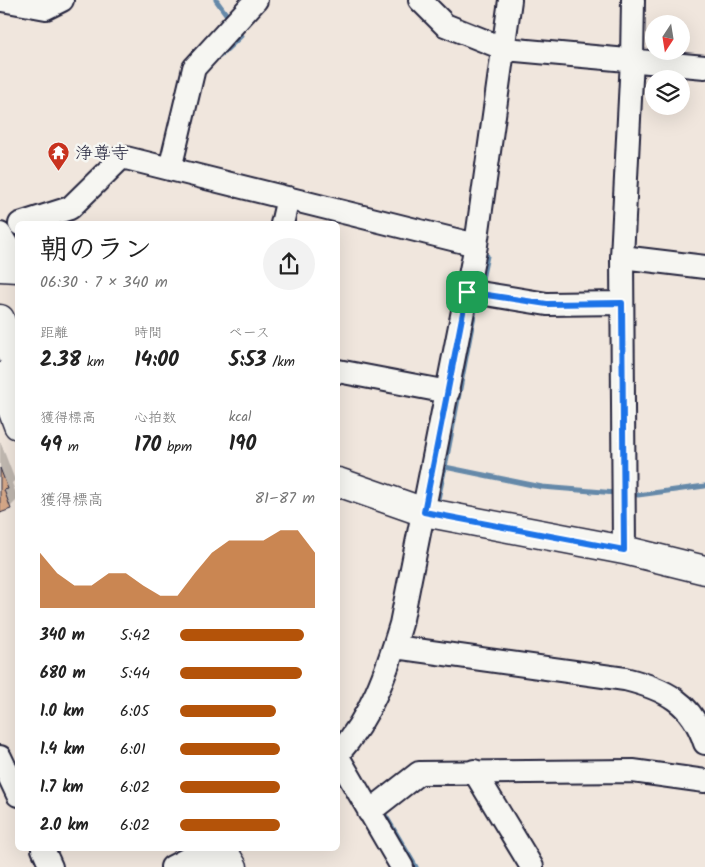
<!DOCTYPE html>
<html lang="ja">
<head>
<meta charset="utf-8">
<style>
	body { margin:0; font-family:Kalam,"Klee One",sans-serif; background:#f2f2f2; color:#222; height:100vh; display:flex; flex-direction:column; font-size:19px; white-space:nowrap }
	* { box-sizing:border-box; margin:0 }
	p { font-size:16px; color:#767676 }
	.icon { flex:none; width:28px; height:28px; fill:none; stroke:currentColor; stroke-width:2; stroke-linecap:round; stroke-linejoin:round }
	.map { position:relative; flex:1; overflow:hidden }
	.panel { position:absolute; left:15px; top:221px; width:325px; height:630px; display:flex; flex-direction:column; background:#fff; border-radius:8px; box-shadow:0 5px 20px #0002 }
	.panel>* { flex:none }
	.needle { width:32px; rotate:192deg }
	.tools { position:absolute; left:645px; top:15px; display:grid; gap:10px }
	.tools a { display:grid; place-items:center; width:45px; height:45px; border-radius:50%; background:#fff; box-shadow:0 5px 20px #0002; font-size:25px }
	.pin { position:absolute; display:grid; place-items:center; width:42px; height:42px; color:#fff; margin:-21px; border-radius:10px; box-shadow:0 2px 8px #0006 }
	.round { display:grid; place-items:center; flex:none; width:52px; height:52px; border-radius:26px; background:#f2f2f2 }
	.head { display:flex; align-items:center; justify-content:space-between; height:85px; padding:0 25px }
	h1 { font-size:28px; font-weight:800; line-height:38px }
	.figures { display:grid; grid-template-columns:repeat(3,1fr); gap:8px; height:85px; padding:5px 25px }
	.figures div { display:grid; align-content:center }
	.figures b { font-size:21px; font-weight:800 }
	.figures small { font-size:14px; font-weight:400 }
	.figures p { font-size:14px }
	.chart { height:140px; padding:10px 25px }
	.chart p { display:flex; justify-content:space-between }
	.chart svg { width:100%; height:90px; margin-top:5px; fill:#b45309; opacity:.7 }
	ul { padding:0 25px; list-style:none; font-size:16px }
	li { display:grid; grid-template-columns:80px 60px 1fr; align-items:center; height:38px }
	li i { height:12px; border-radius:6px; background:#b45309 }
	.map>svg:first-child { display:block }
</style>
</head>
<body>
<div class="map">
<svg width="705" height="867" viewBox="0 0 705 867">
	<rect width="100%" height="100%" fill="#f0e6dd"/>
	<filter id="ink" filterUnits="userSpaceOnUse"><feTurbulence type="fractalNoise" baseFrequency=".02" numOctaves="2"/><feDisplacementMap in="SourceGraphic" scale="10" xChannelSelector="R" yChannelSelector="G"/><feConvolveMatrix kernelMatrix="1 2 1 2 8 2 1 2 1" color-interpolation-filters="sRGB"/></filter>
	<g filter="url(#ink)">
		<path fill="#0003" d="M0,441L15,480L12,483L18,499L10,507L0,511Z"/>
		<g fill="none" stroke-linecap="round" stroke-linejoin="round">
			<path stroke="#6589a9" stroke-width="5" d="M216,0L229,18
				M220,56L241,36
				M482,279L487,256
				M445,467L476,305
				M638,495L705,486
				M438,499L445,467L542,487L616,493
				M338,733V734
				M384,813L416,867"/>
		</g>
		<path fill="#d6a888" stroke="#22223b" d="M0,468L8,489L4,490L11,509L0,513Z"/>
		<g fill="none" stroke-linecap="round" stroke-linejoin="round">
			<defs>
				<path id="minor" d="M2,0L46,8L62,0
					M420,0L445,25L505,49L705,67
					M170,169L194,68L256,0
					M20,224L70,208L122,157L476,245
					M282,224L288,198
					M0,234L18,263
					M622,257L705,267
					M467,291L547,304L622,303
					M338,371L448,392
					M624,550L622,257L632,59L633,0
					M395,647L625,679C665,689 692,702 705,743
					M338,754C371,717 387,671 401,624L476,245L510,0
					M0,757L18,795
					M338,757L402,867
					M474,771L532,867
					M369,812L419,773L633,771L705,781
					M43,849L51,867
					M172,867L207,849"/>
				<path id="major" d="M0,267L18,268
					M338,482L424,512L624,550L705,570"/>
				<path id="highway" d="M0,319L18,369
					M0,377L18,425
					M201,849L212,867
					M222,849L233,867"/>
			</defs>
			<use href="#minor" stroke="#22223b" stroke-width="26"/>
			<use href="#major" stroke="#22223b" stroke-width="31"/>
			<use href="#highway" stroke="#22223b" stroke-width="31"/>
			<use href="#minor" stroke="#f6f6f2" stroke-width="22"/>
			<use href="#major" stroke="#f6f6f2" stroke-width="28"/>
			<use href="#highway" stroke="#f6f6f2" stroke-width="28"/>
		</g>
	</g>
	<g fill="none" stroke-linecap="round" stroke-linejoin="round" filter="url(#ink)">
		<defs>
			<path id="route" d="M467,292L547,304L622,303L624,550L424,512Z"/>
		</defs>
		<use href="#route" stroke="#fff" stroke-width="10"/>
		<use href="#route" stroke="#1a73e8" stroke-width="6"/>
	</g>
	<defs>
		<symbol id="temple-pin" viewBox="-11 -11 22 30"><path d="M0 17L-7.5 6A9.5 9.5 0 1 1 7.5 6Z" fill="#c8321e" stroke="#f6f6f2"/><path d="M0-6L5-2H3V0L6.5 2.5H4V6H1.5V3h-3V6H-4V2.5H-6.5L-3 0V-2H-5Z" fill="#fff"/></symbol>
	</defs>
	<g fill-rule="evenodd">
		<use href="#temple-pin" x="46" y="140" width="25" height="34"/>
	</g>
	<g text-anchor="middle" stroke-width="5" stroke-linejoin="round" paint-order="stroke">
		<g font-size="18" fill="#22223b" stroke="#f6f6f2" text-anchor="start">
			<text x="75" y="159">浄尊寺</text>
		</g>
	</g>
</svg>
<div class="tools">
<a><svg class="needle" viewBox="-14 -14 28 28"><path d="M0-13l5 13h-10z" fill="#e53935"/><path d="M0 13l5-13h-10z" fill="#767676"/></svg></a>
<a><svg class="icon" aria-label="layers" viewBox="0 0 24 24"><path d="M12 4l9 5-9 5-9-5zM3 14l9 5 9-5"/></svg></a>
</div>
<div class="pin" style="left:467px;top:292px;background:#1e9e55"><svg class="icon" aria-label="arrive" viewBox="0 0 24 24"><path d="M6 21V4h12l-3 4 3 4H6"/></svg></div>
<section class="panel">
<div class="head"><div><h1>朝のラン</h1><p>06:30 · 7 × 340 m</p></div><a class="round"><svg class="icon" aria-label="share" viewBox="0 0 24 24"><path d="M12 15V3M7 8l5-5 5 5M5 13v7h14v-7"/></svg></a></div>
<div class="figures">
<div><p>距離</p><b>2.38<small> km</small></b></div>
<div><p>時間</p><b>14:00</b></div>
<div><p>ペース</p><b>5:53<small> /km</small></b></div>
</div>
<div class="figures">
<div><p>獲得標高</p><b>49<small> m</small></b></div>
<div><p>心拍数</p><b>170<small> bpm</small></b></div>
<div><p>kcal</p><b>190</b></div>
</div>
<div class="chart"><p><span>獲得標高</span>81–87 m</p>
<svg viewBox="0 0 160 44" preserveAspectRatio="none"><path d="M0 44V17L10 27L20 33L30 33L40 27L50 27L60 33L70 38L80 38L90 27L100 17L110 11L120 11L130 11L140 6L150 6L160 17V44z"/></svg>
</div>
<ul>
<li><b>340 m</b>5:42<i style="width:92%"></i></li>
<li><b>680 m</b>5:44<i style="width:90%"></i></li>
<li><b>1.0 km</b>6:05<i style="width:71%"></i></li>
<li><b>1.4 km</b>6:01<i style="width:74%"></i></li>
<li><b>1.7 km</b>6:02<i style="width:74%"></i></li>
<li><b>2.0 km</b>6:02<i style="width:74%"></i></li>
</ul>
</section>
</div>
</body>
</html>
